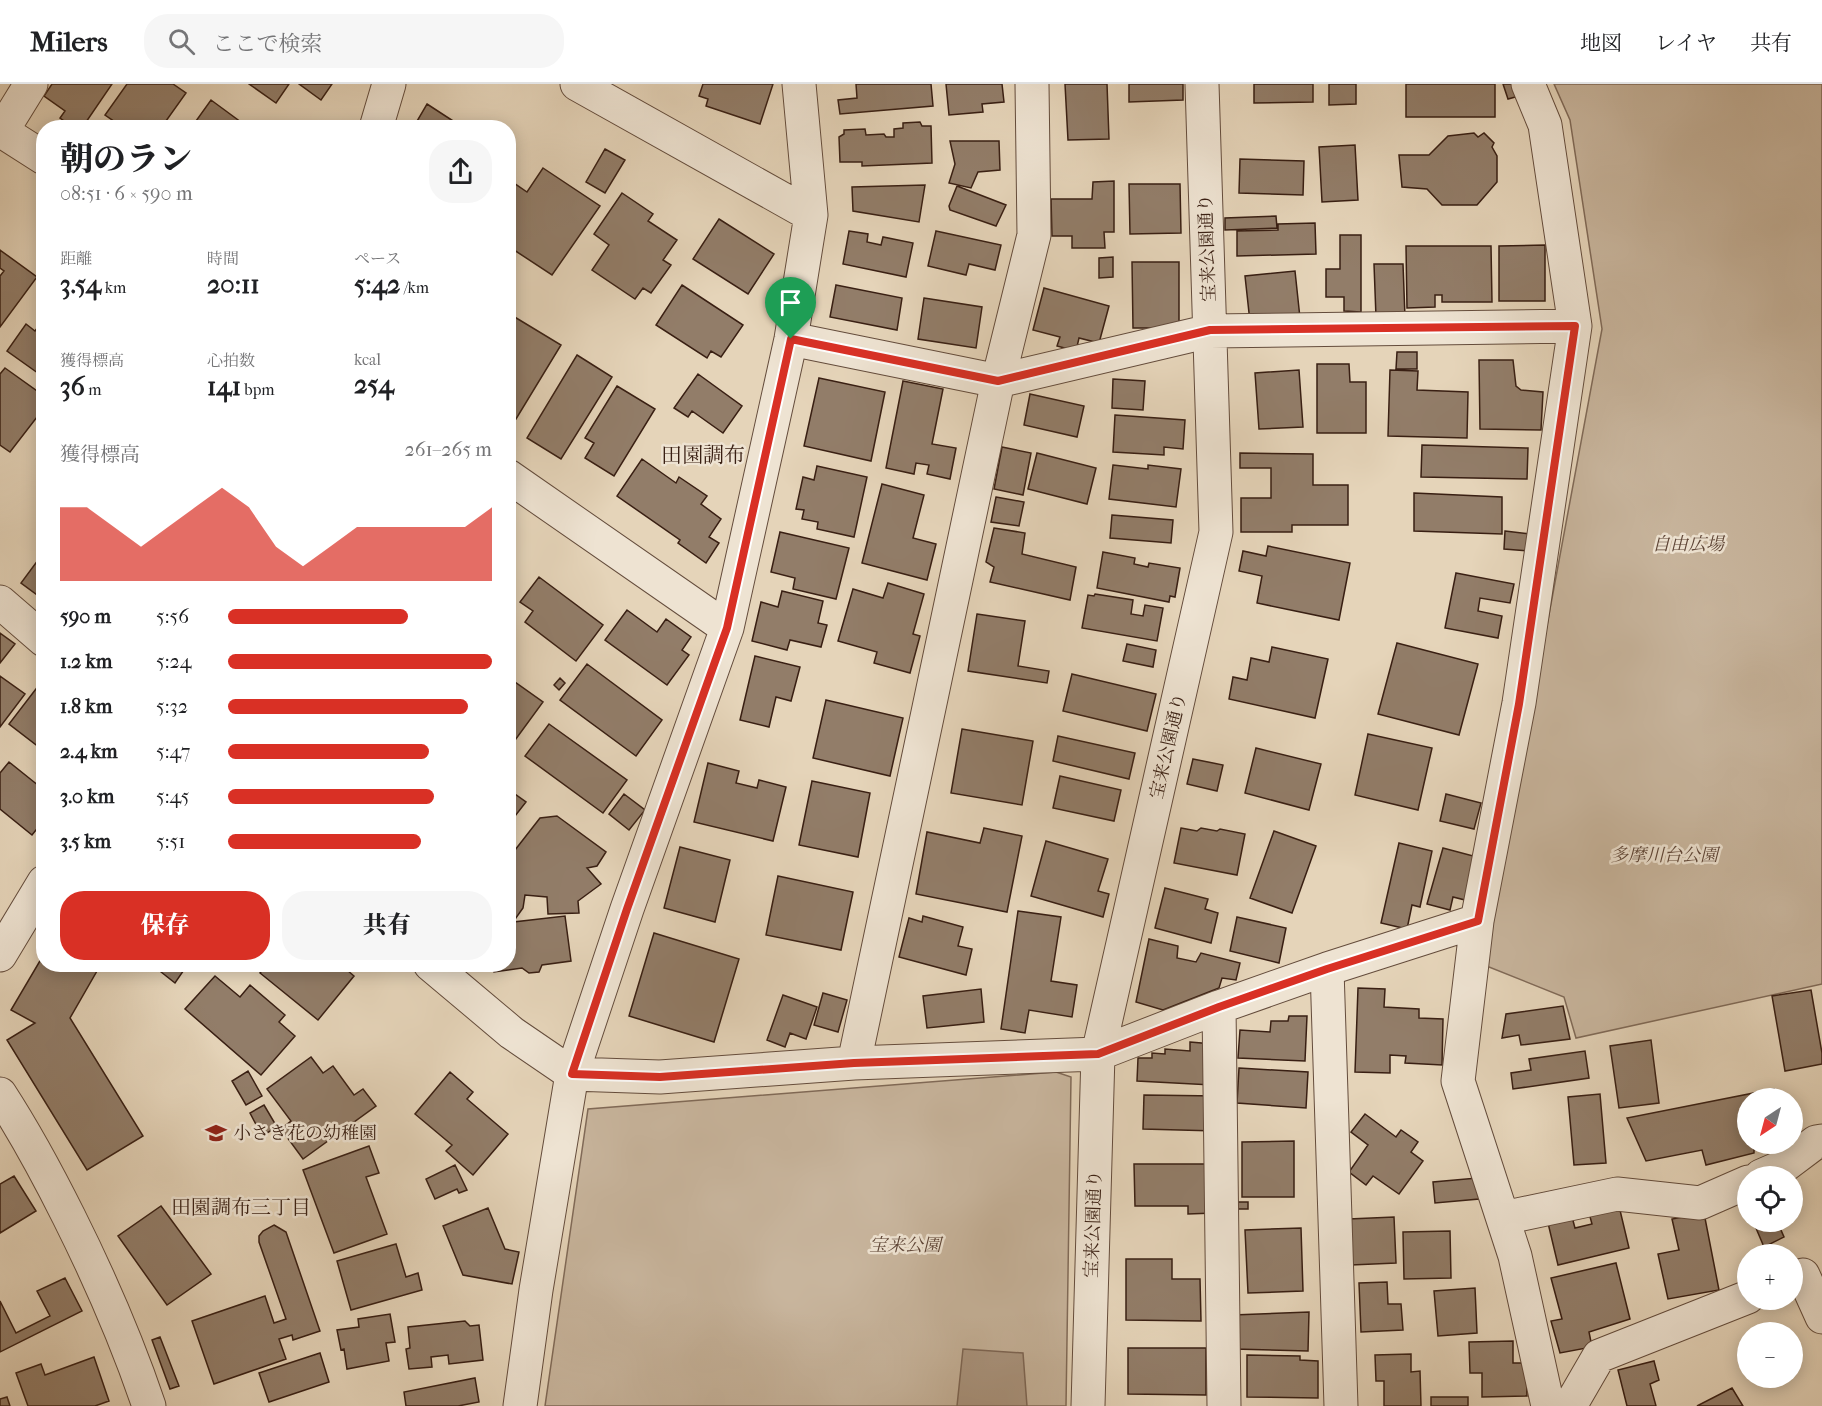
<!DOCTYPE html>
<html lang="ja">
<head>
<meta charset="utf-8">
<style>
	body { margin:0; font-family:"IM FELL French Canon","Noto Serif JP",serif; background:#f6f6f6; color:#202124; height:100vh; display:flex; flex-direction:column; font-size:22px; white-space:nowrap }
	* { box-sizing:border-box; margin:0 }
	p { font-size:20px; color:#757577 }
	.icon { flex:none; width:33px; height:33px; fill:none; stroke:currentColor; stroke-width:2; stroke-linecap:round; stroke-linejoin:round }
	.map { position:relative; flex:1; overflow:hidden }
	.details { position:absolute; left:36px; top:36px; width:480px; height:852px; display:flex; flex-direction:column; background:#fff; border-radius:24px; box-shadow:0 3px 15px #0003 }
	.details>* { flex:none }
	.needle { width:39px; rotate:216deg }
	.controls { position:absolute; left:1737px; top:1004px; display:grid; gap:12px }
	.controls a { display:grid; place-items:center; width:66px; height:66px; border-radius:50%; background:#fff; box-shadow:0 3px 15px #0003; font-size:30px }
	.pin { position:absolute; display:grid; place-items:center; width:51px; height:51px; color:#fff; margin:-62px -26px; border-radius:50% 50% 50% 0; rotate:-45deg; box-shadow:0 0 6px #0007 }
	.pin .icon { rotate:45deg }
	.round { display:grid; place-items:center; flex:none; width:63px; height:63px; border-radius:24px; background:#f6f6f6 }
	.overview { display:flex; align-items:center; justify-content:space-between; height:102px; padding:0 24px }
	h1 { font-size:33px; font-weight:800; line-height:45px }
	.stats { display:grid; grid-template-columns:repeat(3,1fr); gap:9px; height:102px; padding:6px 24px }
	.stats div { display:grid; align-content:center }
	.stats b { font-size:26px; font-weight:800 }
	.stats small { font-size:16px; font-weight:400 }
	.stats p { font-size:16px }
	.chart { height:168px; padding:12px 24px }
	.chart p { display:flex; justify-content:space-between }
	.chart svg { width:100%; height:108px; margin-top:6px; fill:#d93025; opacity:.7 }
	.cta { display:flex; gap:12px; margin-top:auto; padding:12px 24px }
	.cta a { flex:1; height:69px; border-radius:24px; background:#d93025; color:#fff; font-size:24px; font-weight:800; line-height:69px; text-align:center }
	.cta a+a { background:#f6f6f6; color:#202124 }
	ul { padding:0 24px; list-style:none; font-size:20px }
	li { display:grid; grid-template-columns:96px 72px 1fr; align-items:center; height:45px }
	li i { height:15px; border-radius:8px; background:#d93025 }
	header { display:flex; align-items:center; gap:36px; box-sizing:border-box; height:84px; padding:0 30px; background:#fff; border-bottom:2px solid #e0e0e0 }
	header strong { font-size:28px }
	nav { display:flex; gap:33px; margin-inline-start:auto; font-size:21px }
	.search { width:420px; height:54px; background:#f6f6f6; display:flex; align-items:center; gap:15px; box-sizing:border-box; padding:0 21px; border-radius:24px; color:#757577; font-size:22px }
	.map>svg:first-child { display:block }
</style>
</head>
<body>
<header>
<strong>Milers</strong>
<div class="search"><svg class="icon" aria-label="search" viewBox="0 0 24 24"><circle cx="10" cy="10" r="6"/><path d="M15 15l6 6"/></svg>ここで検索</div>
<nav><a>地図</a><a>レイヤ</a><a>共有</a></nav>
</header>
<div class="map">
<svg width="1822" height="1322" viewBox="0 0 1822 1322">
	<rect width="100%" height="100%" fill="#e5d4b9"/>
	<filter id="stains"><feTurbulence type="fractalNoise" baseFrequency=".00333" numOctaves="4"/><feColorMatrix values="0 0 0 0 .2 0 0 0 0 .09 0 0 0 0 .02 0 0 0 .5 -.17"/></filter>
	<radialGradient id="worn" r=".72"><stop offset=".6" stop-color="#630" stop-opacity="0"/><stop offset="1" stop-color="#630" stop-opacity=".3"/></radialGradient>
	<path fill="#c8b59d" stroke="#806a58" stroke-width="1.5" d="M1554,0H1822V900L1576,954L1564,913L1484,881L1602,245L1570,36Z
		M1056,988L1071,993L1066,1322H545L588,1025Z"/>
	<path fill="#ab9681" stroke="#7d6655" stroke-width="1.5" d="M963,1265L1023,1269L1027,1322H957Z"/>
	<path fill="#927d69" stroke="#391f13" stroke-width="1.5" d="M52,0H112L82,44H74L60,34L65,27L44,12Z
		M127,0H173L186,9L161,44H111L115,38L105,31Z
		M249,0H289L276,19Z
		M299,0H332L321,16Z
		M703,0H773L760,40L706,22L708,15L699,12Z
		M856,0H931L933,22L840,30L838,16L857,14Z
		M946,0H1002L1004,18L982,20L983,28L949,31Z
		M1065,0H1107L1109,55L1068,56Z
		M1129,0H1183V16L1129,18Z
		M1254,0H1313V18L1254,19Z
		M1329,0H1356V20L1329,21Z
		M1406,0H1495V33H1406Z
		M1503,0H1515L1519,12L1508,15Z
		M211,16L249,44H191Z
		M427,20L464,44H413Z
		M920,38L922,42H931L932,79L862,82V78H840L839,53L844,50V46L865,45L866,51L884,50L886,53H894V45L903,44V39Z
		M1474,49L1478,53L1484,49L1494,59L1492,63L1497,72V98L1477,121H1442L1427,105L1402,103L1399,71H1429L1448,52Z
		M950,57H999L1000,86L978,88L971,104L949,99L955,80Z
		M1355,61L1358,116L1322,118L1319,63Z
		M605,65L625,76L605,109L586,98Z
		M1240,75L1304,77L1303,111L1239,109Z
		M543,84L600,122L552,191L508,162V95L527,108Z
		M1114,97V148H1104L1105,164H1072V152H1052L1051,115H1092L1093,98Z
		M1129,100H1180L1181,149L1130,150Z
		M925,101L919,138L853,127L852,103Z
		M957,102L1006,121L996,142L950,126L949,122Z
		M622,109L653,130L648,137L677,156L663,176L671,181L651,209L643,204L635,215L592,186L609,161L594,150Z
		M1276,132L1277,144L1225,146V134Z
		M719,135L774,170L748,210L693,175Z
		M1315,139L1316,170L1237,172V147L1278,146V140Z
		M849,147L868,150L867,158L881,161L883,153L913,159L906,193L843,180Z
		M936,147L1001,161L995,186L969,180L966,191L928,182Z
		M1340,151H1361V228L1344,227V213H1326V185H1340Z
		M1545,161V217H1499V162Z
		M1406,162H1491L1492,218H1442V211H1435V223L1407,224Z
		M0,166L37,193L0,243V192L4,187L0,184Z
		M1113,173V193L1099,194V174Z
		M1132,178H1179V244H1133Z
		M1374,180H1403L1405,233H1376Z
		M1295,187L1300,234L1250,238L1245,192Z
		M682,201L743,241L721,273L711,267L707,274L656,241Z
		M836,201L902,214L897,246L830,233Z
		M1044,204L1109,222L1099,259L1079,254L1076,267L1057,262L1060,253L1033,246Z
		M924,214L982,223L976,264L918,255Z
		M508,229L561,261L516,335L508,331Z
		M44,235V291L42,292L7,267L26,240L35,247Z
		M1397,268H1417V285H1396Z
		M577,271L612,293L561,375L527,354Z
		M1479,276H1513L1516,302L1521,306L1543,308L1541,346L1480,345Z
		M1317,280H1349L1350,298H1366V349H1317Z
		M5,284L44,312V324L10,368L0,361V290Z
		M1299,286L1303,343L1259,345L1255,289Z
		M1390,286L1418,287L1417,306L1468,308L1467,354L1388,352Z
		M698,290L742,322L723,349L692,327L688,333L674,324Z
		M819,294L885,308L871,377L804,362Z
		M1113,295L1145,297L1143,326L1112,324Z
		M903,297L943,305L932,360L956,364L950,395L927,390L929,381L916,379L914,390L886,384Z
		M617,302L655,325L614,392L585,374L594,359L585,354Z
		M1030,310L1084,322L1077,353L1024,341Z
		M1115,331L1185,336L1183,365L1164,363V371L1113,368Z
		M1422,361L1528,364L1527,395L1421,393Z
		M1002,363L1031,369L1023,411L994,405Z
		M1037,369L1096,384L1087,420L1028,405Z
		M1240,369L1313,370V401H1348V441H1292V448H1241V414H1271V384H1240Z
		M642,375L676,399L679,393L707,412L701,420L721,435L709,453L719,459L706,479L678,459L680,456L617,412Z
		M1113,381L1148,385V381L1181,385L1176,423L1109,415Z
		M817,382L867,393L854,453L817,445L818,438L802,435L804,426L796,425L803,393L814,396Z
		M882,400L924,411L913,454L936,460L927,496L862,479Z
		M1414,409L1502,413V450L1414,447Z
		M996,413L1024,418L1019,442L991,438Z
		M1112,431L1173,436L1171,459L1110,454Z
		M994,444L1025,449L1022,470L1076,483L1070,516L990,498L994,483L986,478Z
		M1505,447L1530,450L1528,467L1504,465Z
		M780,448L849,464L836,515L793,505L795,494L771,488Z
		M1268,462L1350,479L1339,536L1257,519L1262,492L1239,487L1243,467L1266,472Z
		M44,468V516L21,499Z
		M1103,468L1135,474L1134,480L1148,483L1149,479L1180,484L1175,513L1170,512L1169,518L1097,504Z
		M1456,489L1514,500L1510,519L1480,514L1478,527L1502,532L1498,554L1445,544Z
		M539,493L603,541L576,577L525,538L533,527L520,518Z
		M888,499L924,510L913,550L920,552L910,589L874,579L877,568L838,557L853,505L883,514Z
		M782,507L823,517L818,539L827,541L821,563L790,556L787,566L752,557L761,518L778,523Z
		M1095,510L1133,516L1131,530L1143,532L1145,521L1163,524L1157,557L1082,544L1088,511L1094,512Z
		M627,526L657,548L666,535L691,553L682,566L689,571L667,601L605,556Z
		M977,530L1025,537L1018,582L1049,587L1047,599L968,587Z
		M0,549L15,560L0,579Z
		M1397,559L1478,580L1459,651L1378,630Z
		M1127,560L1156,566L1153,583L1123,577Z
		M1272,563L1328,575L1315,634L1229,615L1233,593L1247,596L1251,574L1269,578Z
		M755,572L800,583L791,617L776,613L769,643L740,636Z
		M587,580L662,636L636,672L560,616Z
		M1072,590L1156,610L1147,647L1063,627Z
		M0,592L25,610L0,643Z
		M508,593L543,618L510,663L508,662Z
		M560,594L565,599L559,606L554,601Z
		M39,601L44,604V667L9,640Z
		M826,616L903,634L890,692L813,674Z
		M549,640L627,696L603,729L525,672Z
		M962,645L1033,657L1022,721L951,709Z
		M1368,650L1432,664L1418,726L1355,711Z
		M1058,652L1135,669L1129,695L1053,677Z
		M1256,664L1321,680L1309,726L1245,709Z
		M1193,675L1223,681L1217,707L1187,700Z
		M9,678L44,706V736L32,751L0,725V689Z
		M708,679L739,687L736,699L757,704L759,696L786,703L773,757L694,738Z
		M1060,692L1121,706L1114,737L1053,724Z
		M812,697L870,709L858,773L799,761Z
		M508,705L526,718L508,741Z
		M624,710L645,726L629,746L609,730Z
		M1446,710L1481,719L1474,745L1440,737Z
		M557,732L606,768L597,782L587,784L601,800L578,817L579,829L548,830L547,813L525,811L523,824L513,838L565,832L571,877L542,881L539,888L529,889L522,884L494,888L493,880H508V775L540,734Z
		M984,744L1022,752L1007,828L916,810L927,748L980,759Z
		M1181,744L1197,747L1201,744L1217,747L1220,745L1245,750L1237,791L1174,779Z
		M1274,747L1316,762L1292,829L1250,814Z
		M1046,757L1108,775L1098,807L1109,810L1103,833L1031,812Z
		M1399,759L1432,767L1420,823L1412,821L1407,845L1381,839Z
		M680,763L730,776L715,838L664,824Z
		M1443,764L1477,773L1465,816L1453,813L1450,826L1427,820Z
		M778,792L853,808L841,866L766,851Z
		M1165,804L1208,815L1205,825L1218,829L1211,859L1155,844Z
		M1018,827L1061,833L1051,897L1077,901L1072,933L1029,926L1025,949L1001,945Z
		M923,832L963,843L958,862L972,865L966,891L899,873L909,834L922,838Z
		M1237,833L1286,844L1279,879L1230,867Z
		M654,849L739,875L714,958L629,932Z
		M1149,855L1178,862L1177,874L1196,878L1201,869L1240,879L1236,896L1222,894L1219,904L1163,926L1136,918Z
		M44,870V880H101L70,934L143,1052L87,1086L7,956L35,939L11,926Z
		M151,880H188L175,899Z
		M340,880L354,892L318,936L260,889L267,880Z
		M215,892L240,913L250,901L285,931L279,938L295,952L261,991L185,925Z
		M1358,904L1385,905L1384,923L1419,925V934L1443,935L1442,981L1405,979L1406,972L1390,971V989L1355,988Z
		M981,905L984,938L927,944L923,912Z
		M1811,906L1822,969V980L1785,987L1772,912Z
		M823,909L847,916L838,948L814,941Z
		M783,911L817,923L806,955L790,949L785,963L767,956Z
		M1563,922L1570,955L1521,961L1519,951L1502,954L1506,930Z
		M1289,932H1307L1305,977L1238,974L1240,946L1270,948L1271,937H1288Z
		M1651,956L1659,1019L1619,1024L1610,962Z
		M1190,958L1213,960L1212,1001L1137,997L1138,974H1152V969L1165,970V965L1190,967Z
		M1585,967L1589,994L1513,1005L1511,989L1531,986L1529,975Z
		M311,973L323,989L333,982L354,1011L363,1005L376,1022L303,1075L281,1045L291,1037L267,1005Z
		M1239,984L1308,988L1306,1024L1237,1019Z
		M248,987L262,1012L246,1021L232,997Z
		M450,988L473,1008L467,1015L508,1050L473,1091L446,1067L452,1061L415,1030Z
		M1774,1005V1014H1748V1059H1754V1069L1706,1081L1702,1066L1646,1077L1627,1034Z
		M1600,1010L1606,1079L1574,1081L1568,1013Z
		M1144,1011L1217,1012L1216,1047L1143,1045Z
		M264,1021L277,1043L262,1052L250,1029Z
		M1365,1030L1396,1053L1401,1046L1418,1058L1411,1068L1423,1077L1399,1110L1373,1092L1366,1101L1349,1088L1368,1061L1351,1048Z
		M1294,1057V1113H1242V1058Z
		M369,1062L379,1089L366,1093L387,1150L334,1169L303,1086Z
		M1134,1080H1214V1129L1188,1130V1122H1135Z
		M455,1081L467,1106L459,1109L457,1105L435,1115L426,1095Z
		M14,1092L36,1127L0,1149V1100Z
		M1477,1094L1479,1115L1435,1119L1433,1098Z
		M1235,1118H1248V1125H1235Z
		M161,1122L211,1190L167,1221L118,1152Z
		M1619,1122L1629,1164L1558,1181L1548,1139L1572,1133L1575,1144L1592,1140L1589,1129Z
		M488,1124L505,1165L519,1168L512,1200L463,1191L443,1142Z
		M1704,1129L1719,1206L1668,1215L1658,1170L1679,1166L1672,1135Z
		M1394,1133L1396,1179L1351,1181L1349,1135Z
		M1753,1137H1777L1784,1153L1764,1163Z
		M274,1141L286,1148L320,1247L293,1256L292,1251L279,1255L286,1275L214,1300L192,1237L265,1212L274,1239L286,1235L259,1158V1152L263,1147Z
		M1301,1144L1303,1207L1248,1209L1245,1146Z
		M1450,1147L1451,1194L1404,1195L1403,1148Z
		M396,1160L406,1193L418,1189L422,1206L351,1226L337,1177Z
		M1126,1175H1172V1195H1200L1201,1237L1126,1236Z
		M1616,1179L1630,1235L1589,1248L1592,1263L1560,1269L1551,1237L1562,1235L1551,1194Z
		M65,1194L82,1227L0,1268V1217L16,1249L50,1232L37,1207Z
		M1387,1198L1388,1220H1401L1403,1246L1361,1248L1359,1199Z
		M1475,1204L1477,1249L1438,1252L1434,1207Z
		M1309,1228L1308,1267L1234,1265L1233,1231Z
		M390,1230L395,1258L386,1259L389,1277L347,1285L344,1265L341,1266L337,1246L359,1243L358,1235Z
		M465,1237L470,1242L479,1241L483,1276L449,1280L448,1271L431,1273L432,1283L409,1285L406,1265L410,1264L408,1243Z
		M160,1253L179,1302L170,1305L152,1256Z
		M1513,1257V1279H1526L1527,1312L1482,1313V1289H1470L1469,1258Z
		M1128,1264H1206V1311L1128,1310Z
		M320,1269L329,1298L269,1318L259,1289Z
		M1411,1270V1288L1420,1287L1421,1322H1384V1297H1376L1375,1271Z
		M1247,1271L1300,1272V1276L1318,1277V1314L1247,1313Z
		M94,1273L109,1317L95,1322H28L16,1289L41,1280L45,1291Z
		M1654,1277L1659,1296L1650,1300L1656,1322H1627L1618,1286Z
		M475,1294L479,1318L458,1322H406L404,1308Z
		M1732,1304L1743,1322H1697Z
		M7,1313L10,1322H0V1315Z
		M1431,1313H1468V1322H1431Z"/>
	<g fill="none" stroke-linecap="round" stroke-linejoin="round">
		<defs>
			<path id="minor" d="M577,0L811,131
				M1528,0L1545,41L1575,242L1519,619L1477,837L1458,997L1515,1172L1548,1322
				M376,44L389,0
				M0,46L44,74
				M2,47L31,0
				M791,255L998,297L1210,247L1575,242
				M508,392L727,544
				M0,518L44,556
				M0,871L44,798
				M430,880L512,949L572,990L660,993L854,979L1098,970L1219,923L1327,885L1477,837
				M1327,885L1341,1322
				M1219,923L1224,1322
				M854,979L998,297L1034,151L1032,0
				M0,1010C26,1050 48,1091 69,1133C100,1195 127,1257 149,1322
				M1761,1092L1784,1082L1816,1058L1822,1057
				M1503,1134L1617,1110L1700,1119L1748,1098
				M1803,1191L1822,1233
				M520,1322L536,1206L572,990L627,825L727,544L791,255L811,131L799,0
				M1088,1322L1098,970L1216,448L1202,0
				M1570,1322L1599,1272L1748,1213"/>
		</defs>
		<use href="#minor" stroke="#644c3c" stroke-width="35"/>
		<use href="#minor" stroke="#eee3d2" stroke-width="33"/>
	</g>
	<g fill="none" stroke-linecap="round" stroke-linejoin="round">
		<defs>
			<path id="route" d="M1575,242L1519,620L1478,837L1327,885L1219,923L1098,970L854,979L660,993L572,990L627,825L727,544L791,255L998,297L1210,246Z"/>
		</defs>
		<use href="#route" stroke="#fff" stroke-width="12"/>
		<use href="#route" stroke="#d93025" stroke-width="8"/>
	</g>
	<defs>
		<symbol id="school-bare" viewBox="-9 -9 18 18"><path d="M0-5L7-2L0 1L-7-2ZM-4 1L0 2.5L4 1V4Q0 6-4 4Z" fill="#8f2418" stroke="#eee3d2" stroke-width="2.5" paint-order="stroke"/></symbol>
	</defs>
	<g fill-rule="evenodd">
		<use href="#school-bare" x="201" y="1034" width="30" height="30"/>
	</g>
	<g text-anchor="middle" stroke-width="5" stroke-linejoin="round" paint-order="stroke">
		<g font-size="18" fill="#391f13" stroke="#eee3d2">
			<text transform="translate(1207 164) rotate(-92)" y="6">宝来公園通り</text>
			<text transform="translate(1168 662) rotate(-77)" y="6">宝来公園通り</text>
			<text transform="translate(1093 1140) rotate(-88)" y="6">宝来公園通り</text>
		</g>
		<g font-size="18" font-style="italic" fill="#5d4436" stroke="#eee3d2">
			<text x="1688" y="466">自由広場</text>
			<text x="1664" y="777">多摩川台公園</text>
			<text x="905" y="1167">宝来公園</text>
		</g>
		<g font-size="18" fill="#391f13" stroke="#eee3d2" text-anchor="start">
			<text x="233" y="1055">小さき花の幼稚園</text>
		</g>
		<g font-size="20" fill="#391f13" stroke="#eee3d2">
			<text x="241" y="1130">田園調布三丁目</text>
		</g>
		<g font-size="21" fill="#391f13" stroke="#eee3d2">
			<text x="703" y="378">田園調布</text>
		</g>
	</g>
	<rect width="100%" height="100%" filter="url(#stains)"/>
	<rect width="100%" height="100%" fill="url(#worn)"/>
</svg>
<div class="controls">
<a><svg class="needle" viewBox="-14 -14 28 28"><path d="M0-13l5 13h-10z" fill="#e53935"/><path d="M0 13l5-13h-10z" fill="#757577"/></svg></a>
<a><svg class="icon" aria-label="locate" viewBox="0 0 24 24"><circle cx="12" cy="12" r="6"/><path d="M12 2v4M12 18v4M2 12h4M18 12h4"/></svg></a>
<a>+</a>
<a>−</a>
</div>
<div class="pin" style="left:791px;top:255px;background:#1e9e55"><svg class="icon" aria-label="arrive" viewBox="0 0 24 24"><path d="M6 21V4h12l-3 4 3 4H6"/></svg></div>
<section class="details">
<div class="overview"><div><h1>朝のラン</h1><p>08:51 · 6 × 590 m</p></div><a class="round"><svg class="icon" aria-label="share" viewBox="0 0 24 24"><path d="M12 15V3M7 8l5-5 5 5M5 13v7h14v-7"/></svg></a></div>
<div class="stats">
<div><p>距離</p><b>3.54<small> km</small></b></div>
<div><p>時間</p><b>20:11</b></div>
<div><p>ペース</p><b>5:42<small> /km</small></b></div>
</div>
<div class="stats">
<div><p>獲得標高</p><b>36<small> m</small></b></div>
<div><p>心拍数</p><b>141<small> bpm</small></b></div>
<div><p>kcal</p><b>254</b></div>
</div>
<div class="chart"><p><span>獲得標高</span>261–265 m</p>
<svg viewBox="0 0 160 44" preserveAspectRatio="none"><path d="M0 44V14L10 14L20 22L30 30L40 22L50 14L60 6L70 14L80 30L90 38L100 30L110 22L120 22L130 22L140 22L150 22L160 14V44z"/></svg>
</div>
<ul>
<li><b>590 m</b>5:56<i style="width:68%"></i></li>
<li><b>1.2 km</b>5:24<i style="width:100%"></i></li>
<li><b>1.8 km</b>5:32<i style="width:91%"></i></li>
<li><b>2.4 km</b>5:47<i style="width:76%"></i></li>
<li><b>3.0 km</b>5:45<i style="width:78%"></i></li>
<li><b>3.5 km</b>5:51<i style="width:73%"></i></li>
</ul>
<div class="cta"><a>保存</a><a>共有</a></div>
</section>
</div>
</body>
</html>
